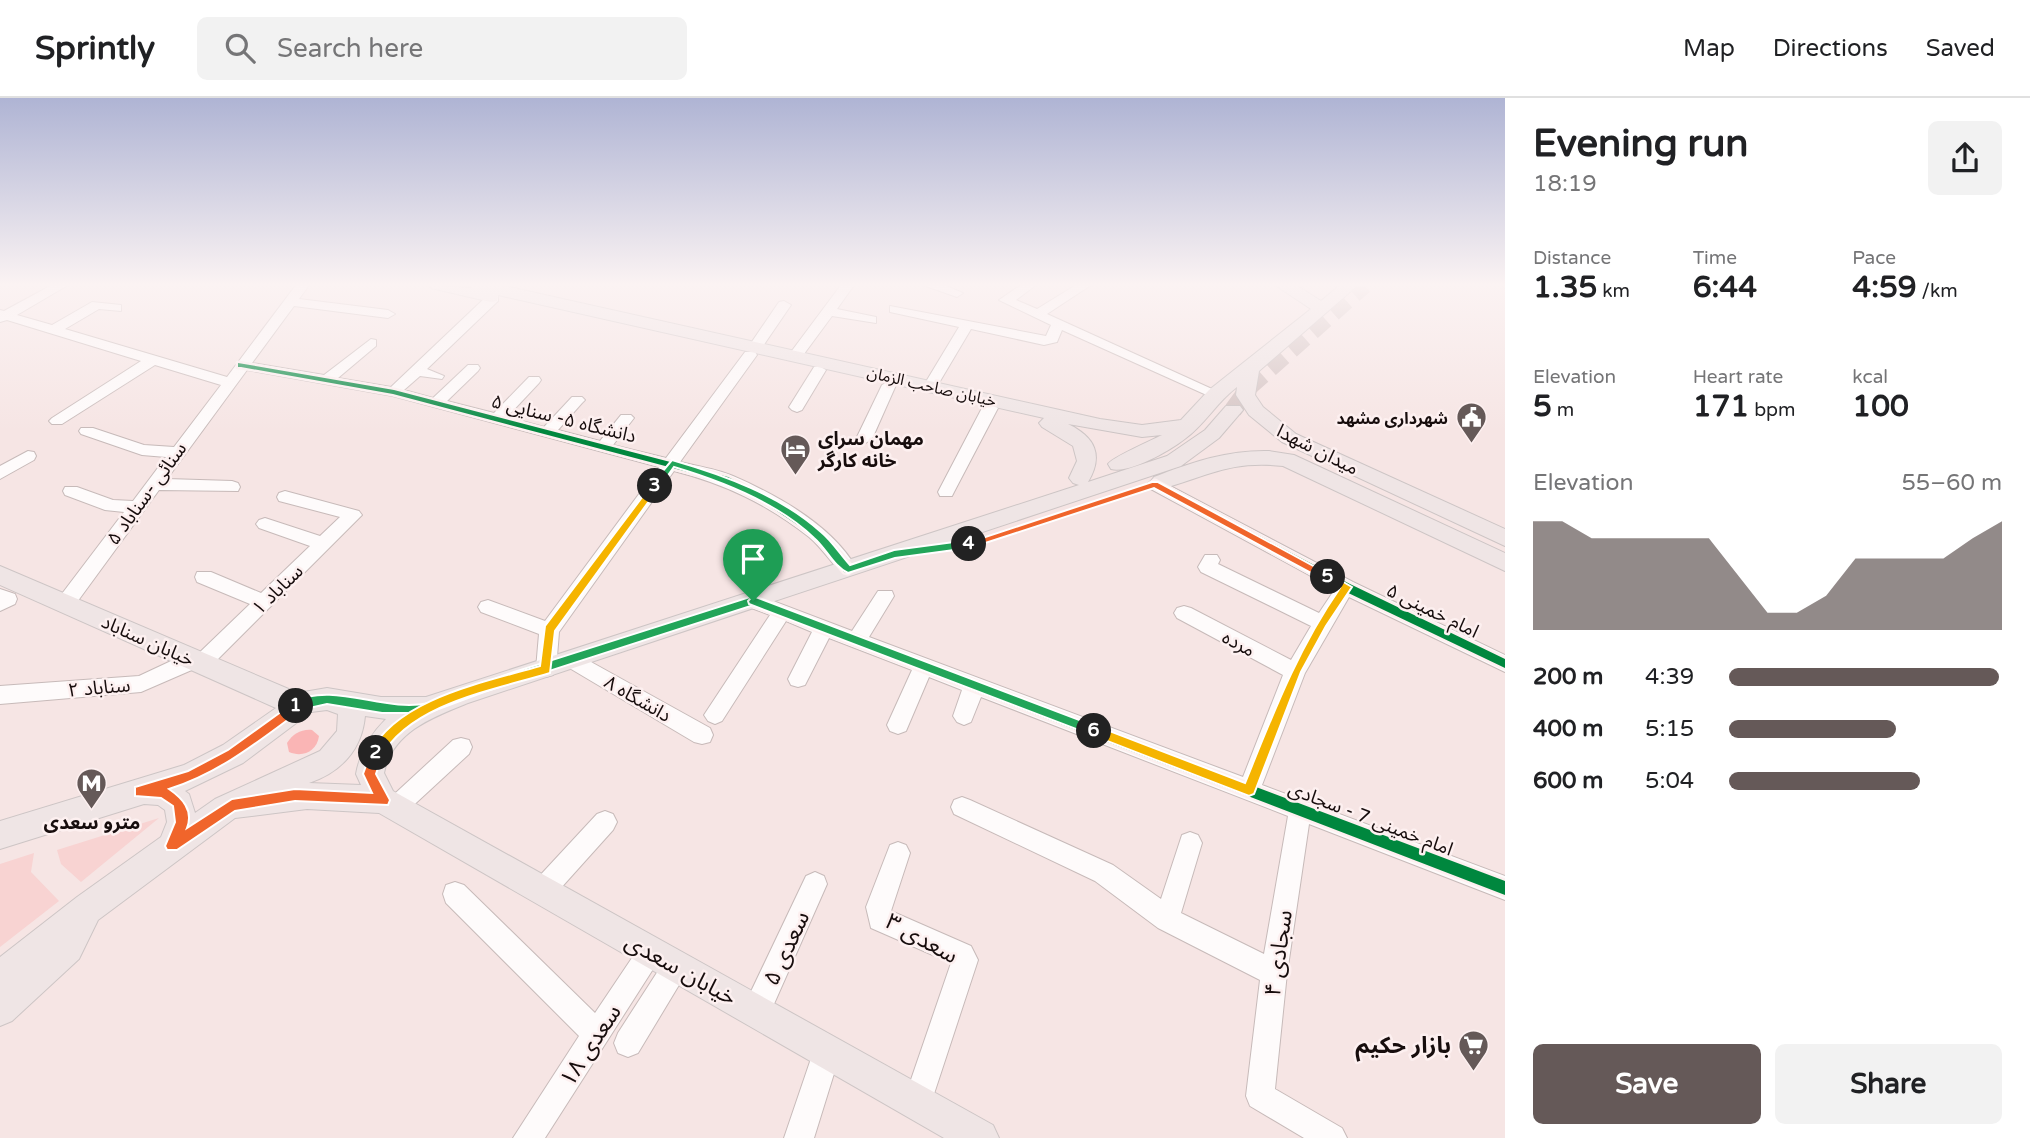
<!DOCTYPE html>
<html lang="en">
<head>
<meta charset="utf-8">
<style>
	body { margin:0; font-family:"Varela Round","Noto Sans Arabic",sans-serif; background:#f2f2f2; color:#202124; height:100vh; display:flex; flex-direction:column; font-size:26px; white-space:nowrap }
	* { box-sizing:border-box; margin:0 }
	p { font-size:23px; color:#757577 }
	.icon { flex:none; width:38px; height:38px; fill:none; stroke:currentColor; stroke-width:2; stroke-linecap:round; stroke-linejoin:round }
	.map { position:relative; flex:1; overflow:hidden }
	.details { display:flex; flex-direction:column; background:#fff; width:525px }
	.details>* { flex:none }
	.pin { position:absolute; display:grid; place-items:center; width:60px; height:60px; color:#fff; margin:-72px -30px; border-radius:50% 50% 50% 0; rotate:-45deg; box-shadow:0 0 7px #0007 }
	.pin .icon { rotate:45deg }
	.km { position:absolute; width:35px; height:35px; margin:-18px; border-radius:50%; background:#222; color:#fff; font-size:19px; line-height:35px; text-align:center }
	.round { display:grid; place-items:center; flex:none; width:74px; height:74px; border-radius:10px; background:#f2f2f2 }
	.headline { display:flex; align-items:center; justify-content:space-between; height:119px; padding:0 28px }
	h1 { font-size:38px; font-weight:700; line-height:52px }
	.stats { display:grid; grid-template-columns:repeat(3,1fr); gap:10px; height:119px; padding:7px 28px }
	.stats div { display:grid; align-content:center }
	.stats b { font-size:30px; font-weight:700 }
	.stats small { font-size:19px; font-weight:400 }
	.stats p { font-size:19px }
	.chart { height:196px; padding:14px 28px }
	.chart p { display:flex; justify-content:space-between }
	.chart svg { width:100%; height:126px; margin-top:7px; fill:#655958; opacity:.7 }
	.button { display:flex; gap:14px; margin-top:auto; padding:14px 28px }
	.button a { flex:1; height:80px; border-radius:10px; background:#655958; color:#fff; font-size:28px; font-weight:700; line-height:80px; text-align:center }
	.button a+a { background:#f2f2f2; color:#202124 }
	ul { padding:0 28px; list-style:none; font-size:23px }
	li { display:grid; grid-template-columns:112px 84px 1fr; align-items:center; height:52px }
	li i { height:18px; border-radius:9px; background:#655958 }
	header { display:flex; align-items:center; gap:42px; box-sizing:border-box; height:98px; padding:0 35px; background:#fff; border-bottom:2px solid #e0e0e0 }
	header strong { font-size:33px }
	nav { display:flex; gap:38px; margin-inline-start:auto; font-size:24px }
	.search { width:490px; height:63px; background:#f2f2f2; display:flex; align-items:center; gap:18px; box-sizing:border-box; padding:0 24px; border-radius:10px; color:#757577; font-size:26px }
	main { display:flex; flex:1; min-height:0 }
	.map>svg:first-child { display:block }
</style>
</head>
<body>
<header>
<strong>Sprintly</strong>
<div class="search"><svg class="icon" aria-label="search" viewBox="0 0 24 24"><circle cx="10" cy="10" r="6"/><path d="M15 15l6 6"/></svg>Search here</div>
<nav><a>Map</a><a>Directions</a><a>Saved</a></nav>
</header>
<main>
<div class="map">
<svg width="1505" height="1040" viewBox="0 0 1505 1040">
	<rect width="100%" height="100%" fill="#f6e5e4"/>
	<path fill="#f8d3d2" d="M159,720L81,784L61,766L57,752Z
		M34,755L31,774L59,803L0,849V766Z"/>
	<path fill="#fab5b5" d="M312,632L319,638C317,653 303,660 289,654L287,645C293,636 301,631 312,632Z"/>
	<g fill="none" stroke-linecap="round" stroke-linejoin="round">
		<path stroke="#d5c5c4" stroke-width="18" stroke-dasharray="18 10" stroke-linecap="butt" d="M1233,312L1251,287L1364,187"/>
		<defs>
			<path id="minor" d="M52,187H68L17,217L52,227L92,204L121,207V213L99,211L65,231L227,279L296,187H309L299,201L388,212L395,216L388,220L294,208L252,265L324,277L371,241L376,242V248L338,280L391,289L488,197H498V203L427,271L444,278L442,281L420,278L404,292L433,300L468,267H478L480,270L478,273L447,303L494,315L529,279H539L541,282L539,285L507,319L544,329L572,299H582L585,302L582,305L558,332L600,343L621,317H631L634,320L613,347L666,360L745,254H755L757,257L680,364C697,368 717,371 733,378C777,397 833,428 857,471L854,476H842C831,464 821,449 809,439C767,406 725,386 674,373L559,534L556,571L553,577L546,579L539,577L536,571L539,536L481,514L478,509L481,504L488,502L545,523L659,369L393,298L247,272L167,381L232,383L238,385L240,389L238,393L159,392L72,511H58L56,506L58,501L124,414L105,412L65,397L63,393L65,389H77L113,402L133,403L166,359L142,357L81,336L79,333L81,330H93L144,347L174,349L221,287L155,267L62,326H52L49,323L52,320L141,263L7,222L0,224V212L4,213Z
				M841,187H854L837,211L876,219V225L832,218L801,260H791V254Z
				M923,187H944L963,195L957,199Z
				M1021,187H1036L1016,202L1037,211L1076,187H1091L1047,216L1223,296L1221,299H1211L1062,232L1057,244L1044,247L971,231L936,290H926L924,287L959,229L890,214V208L1046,238L1051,227L999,202Z
				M784,203L791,207L763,248L756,252L751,251L749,248L779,204Z
				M819,268L826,272L802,312L797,314L792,312L789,309L814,269Z
				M889,283L896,287L872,341L864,346L858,345L856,341L882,287Z
				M990,305L998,310L954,394L952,398H940L938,394L982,310Z
				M28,353L34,354L36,358L34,362L0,381V368Z
				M1155,380L1353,484L1505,557V574L1349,499L1305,575L1262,687L1505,778V802L1309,726L1287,875L1275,991L1342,1030L1347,1040H1304L1250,1008L1246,998L1260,882L1158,830L1095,783L954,716L951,709L954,702L962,699L970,702L1113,767L1161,801L1182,737L1190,734L1198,737L1202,745L1181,815L1264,856L1288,718L981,599L971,624L964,627L957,624L953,618L962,592L929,579L906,633L898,636L890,633L887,627L912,572L829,540L805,587L798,589L791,587L788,581L812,534L786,523L722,623L715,626L708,623L704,617L770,517L746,508L744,503L746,498H760L852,533L878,493H892L894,498L869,539L1243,679L1283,577L1177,520L1174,515L1177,510L1184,508L1191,510L1291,562L1311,528L1201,474L1198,469L1205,457H1217L1220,462L1218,466L1319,515L1335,491L1149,390L1147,386Z
				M285,393L359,413L362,417L208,571L201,573L194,571L141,594L0,606V588L139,578L186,556H198L250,506L197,484L195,479L197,474H211L261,495L310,448L259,430L256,426L259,422L265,420L320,438L340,419L279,403L277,399L279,395Z
				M0,491L15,496L17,501L15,506L0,513Z
				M573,554L710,630L713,637L710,644L702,646L694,644L566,568L563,562L566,556Z
				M461,640L469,642L472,649L469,656L404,716L396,719L388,716L385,709L388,702L453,642Z
				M605,713L613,716L617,724L613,732L551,801L542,805L533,801L530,793L533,785L597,716Z
				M898,744L906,747L910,755L891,813L971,848L978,862L931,1005L927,1015L917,1019L907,1015L903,1005L951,865L871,830L866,809L890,747Z
				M815,774L824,778L827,786L766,924L756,927L746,924L743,914L746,904L806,778Z
				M455,784L464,787L595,915L642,845L651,841L660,845L664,854L545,1040H513L579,938L446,805L443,796L446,787Z
				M676,855L685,859L689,868L685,877L638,955L628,959L618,955L614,945L618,935L667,859Z
				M827,939L837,943L841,953L814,1040H784L817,943Z"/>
			<path id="major" d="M429,187L471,190L469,187H500L1100,321L1142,327L1181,322L1209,292L1311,211L1275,187H1296L1321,203L1340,187H1358L1259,273L1255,297L1263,309L1296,336L1505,431V448L1282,344L1249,317L1236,297L1237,289C1217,304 1205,326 1186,340C1171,352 1130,376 1111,371L1108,366C1111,360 1152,342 1162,337L1142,339L1068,326C1095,339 1104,357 1088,384L1167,358L1205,332L1226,308H1240L1243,312L1219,340L1181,368L468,605C433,619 392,634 384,675L393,693L993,1027L999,1040H944L379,715L307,711L235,720L98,822L79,861L12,923L0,928V859L77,799L161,739L167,724L165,712L158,707L144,706L0,751V723L184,667L223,647L276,610L0,487V468L298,595L327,590L381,599H426L1079,387L1073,385L1069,380L1077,363L1073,348L1042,329L1039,325L1044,320L498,197L497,203L491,204L431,190ZM327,612L338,616L337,633L320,653L215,701L195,715L189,696L185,693L243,665L311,614ZM365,618L386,621C370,637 360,654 356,676L361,687L309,685C341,674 362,652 365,618Z
				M1269,353L1294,357L1505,455V473L1283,368C1231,362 1208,378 1161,391L1154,389L1150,384L1154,379C1192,364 1228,352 1269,353Z"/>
		</defs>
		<use href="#minor" stroke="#c7bab9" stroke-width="2"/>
		<use href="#major" stroke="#cdc5c5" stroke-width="2"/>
		<use href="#minor" fill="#fefbfb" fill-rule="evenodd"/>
		<use href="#major" fill="#efe5e5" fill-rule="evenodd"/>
		<defs>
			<path id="cycleway" d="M238,265L394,292L728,379C776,404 821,426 853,471L848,475L844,474L814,438L768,407L722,383L393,296L241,269H238Z
				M1155,383L1350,486L1505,561V570L1342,492L1152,388L1150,386Z
				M753,499L1505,783V797L749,506L748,503L749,500Z"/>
		</defs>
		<use href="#cycleway" stroke="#fdf0f0" stroke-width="5"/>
		<use href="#cycleway" fill="#00873e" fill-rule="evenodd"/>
	</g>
	<linearGradient id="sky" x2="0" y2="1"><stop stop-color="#afb4d4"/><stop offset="0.56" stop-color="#fbf3f3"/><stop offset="1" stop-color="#fbf3f3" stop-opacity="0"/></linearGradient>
	<rect width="1505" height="333" fill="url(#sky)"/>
	<path fill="#22a559" stroke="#fff" stroke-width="2" d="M753,498L759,503L757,506L484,594L428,615H382L327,606L296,613L290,608L292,604C336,583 383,615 429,605C457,598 486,583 514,574C594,549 674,523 753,498Z"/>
	<path fill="#f0652b" stroke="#fff" stroke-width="2" d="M296,603L301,604V612C259,643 220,675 169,691C182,700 194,712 187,730L232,701L295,691L372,695L363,676L372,651L376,649L383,655L376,676L390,702L388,707L295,703L235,713L177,752H167L165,748L175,724L173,708L161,700L135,698V689L188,673L228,652Z"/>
	<path fill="#f5b400" stroke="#fff" stroke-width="2" d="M652,386L660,388L555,533L550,575C495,592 411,605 381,659H372L370,655C397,600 486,584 540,568L545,528Z"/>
	<path fill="#22a559" stroke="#fff" stroke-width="2" d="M672,362C724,377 780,397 821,434C832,443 840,456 850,467L894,452L969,442L974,446L969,450L895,460L848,475C834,469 826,450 814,440C778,405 721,383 674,369L659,390H652V386Z"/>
	<path fill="#f0652b" stroke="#fff" stroke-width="2" d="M1152,384H1158L1334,479L1328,483L1324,482L1154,390L973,449L964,446Z"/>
	<path fill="#f5b400" stroke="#fff" stroke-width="2" d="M1328,475L1352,489L1326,528L1301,574L1254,696L1249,698L1089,636V629L1094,627L1245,685C1273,616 1297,552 1340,490L1323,479Z"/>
	<path fill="#22a559" stroke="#fff" stroke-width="2" d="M753,498L1098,629L1100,633L1094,638L1089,636L749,506L748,503Z"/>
	<defs>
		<symbol id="civic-pin" viewBox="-11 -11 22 30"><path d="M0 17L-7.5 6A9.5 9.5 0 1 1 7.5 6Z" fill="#655958" stroke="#fdf0f0"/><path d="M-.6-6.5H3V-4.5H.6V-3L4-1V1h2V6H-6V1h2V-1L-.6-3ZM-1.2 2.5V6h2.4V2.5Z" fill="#fff"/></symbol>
		<symbol id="hotel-pin" viewBox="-11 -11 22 30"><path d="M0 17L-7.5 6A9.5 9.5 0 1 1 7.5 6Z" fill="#655958" stroke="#fdf0f0"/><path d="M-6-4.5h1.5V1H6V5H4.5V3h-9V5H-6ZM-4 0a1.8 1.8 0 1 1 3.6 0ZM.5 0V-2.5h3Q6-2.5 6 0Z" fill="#fff"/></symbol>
		<symbol id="metro-pin" viewBox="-11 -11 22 30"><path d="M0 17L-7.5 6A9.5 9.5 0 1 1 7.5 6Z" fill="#655958" stroke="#fdf0f0"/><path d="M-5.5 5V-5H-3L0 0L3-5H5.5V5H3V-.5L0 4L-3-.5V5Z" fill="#fff"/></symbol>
		<symbol id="supermarket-pin" viewBox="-11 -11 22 30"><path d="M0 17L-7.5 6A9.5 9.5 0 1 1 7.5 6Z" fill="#655958" stroke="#fdf0f0"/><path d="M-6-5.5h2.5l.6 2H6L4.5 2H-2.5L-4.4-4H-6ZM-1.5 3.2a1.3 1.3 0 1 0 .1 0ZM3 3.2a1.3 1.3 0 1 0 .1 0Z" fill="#fff"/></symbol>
	</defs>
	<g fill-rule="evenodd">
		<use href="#civic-pin" x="1454" y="302" width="35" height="47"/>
		<use href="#hotel-pin" x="778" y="334" width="35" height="47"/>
		<use href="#metro-pin" x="74" y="668" width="35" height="47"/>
		<use href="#supermarket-pin" x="1456" y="930" width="35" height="47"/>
	</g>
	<g text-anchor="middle" stroke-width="5" stroke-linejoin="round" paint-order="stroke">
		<g font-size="16" fill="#170d0d" stroke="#fdf0f0">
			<text transform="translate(932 288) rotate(13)" y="6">خیابان صاحب الزمان</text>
		</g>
		<g font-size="16" font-weight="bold" fill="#170d0d" stroke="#fdf0f0" text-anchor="end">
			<text x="1448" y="326">شهرداری مشهد</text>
		</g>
		<g font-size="19" fill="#170d0d" stroke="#fdf0f0">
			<text transform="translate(564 320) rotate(14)" y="7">دانشگاه ۵- سنایی ۵</text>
			<text transform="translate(1318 351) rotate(27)" y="7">میدان شهدا</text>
			<text transform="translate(146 395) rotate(-54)" y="7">سنائی -سناباد ۵</text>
			<text transform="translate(277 491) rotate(-44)" y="7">سناباد ۱</text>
			<text transform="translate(1433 512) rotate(26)" y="7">امام خمینی ۵</text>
			<text transform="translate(148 542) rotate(24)" y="7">خیابان سناباد</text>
			<text transform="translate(1239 545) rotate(28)" y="7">مرده</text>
			<text transform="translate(99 589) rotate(-5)" y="7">سناباد ۲</text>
			<text transform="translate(638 600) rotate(30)" y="7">دانشگاه ۸</text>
			<text transform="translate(1371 720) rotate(21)" y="7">امام خمینی 7 - سجادی</text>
		</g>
		<g font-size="19" font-weight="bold" fill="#170d0d" stroke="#fdf0f0" text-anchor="start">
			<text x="818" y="347">مهمان سرای<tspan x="818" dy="22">خانه کارگر</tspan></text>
			<text x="92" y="731" text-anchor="middle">مترو سعدی</text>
		</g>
		<g font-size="23" fill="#170d0d" stroke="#fdf0f0">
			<text transform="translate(922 840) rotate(29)" y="8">سعدی ۳</text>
			<text transform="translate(786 850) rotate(-65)" y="8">سعدی ۵</text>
			<text transform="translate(1278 855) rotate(-82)" y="8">سجادی ۴</text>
			<text transform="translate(681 871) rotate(29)" y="8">خیابان سعدی</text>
			<text transform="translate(590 947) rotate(-57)" y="8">سعدی ۱۸</text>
		</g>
		<g font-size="23" font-weight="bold" fill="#170d0d" stroke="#fdf0f0" text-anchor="end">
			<text x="1451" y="955">بازار حکیم</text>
		</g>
	</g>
</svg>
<div class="pin" style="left:753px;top:503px;background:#1e9e55"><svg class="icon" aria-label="arrive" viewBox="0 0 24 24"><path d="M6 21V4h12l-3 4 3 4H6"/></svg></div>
<b class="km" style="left:296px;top:608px">1</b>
<b class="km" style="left:376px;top:655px">2</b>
<b class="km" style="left:655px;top:388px">3</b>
<b class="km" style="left:969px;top:446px">4</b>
<b class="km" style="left:1328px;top:479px">5</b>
<b class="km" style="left:1094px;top:633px">6</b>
</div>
<section class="details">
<div class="headline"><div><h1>Evening run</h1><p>18:19</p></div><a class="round"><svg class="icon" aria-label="share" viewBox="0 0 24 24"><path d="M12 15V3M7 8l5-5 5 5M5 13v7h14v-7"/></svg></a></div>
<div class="stats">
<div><p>Distance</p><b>1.35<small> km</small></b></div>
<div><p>Time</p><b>6:44</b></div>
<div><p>Pace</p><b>4:59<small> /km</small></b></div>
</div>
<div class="stats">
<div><p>Elevation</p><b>5<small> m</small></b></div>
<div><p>Heart rate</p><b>171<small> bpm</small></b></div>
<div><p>kcal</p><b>100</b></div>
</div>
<div class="chart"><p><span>Elevation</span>55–60 m</p>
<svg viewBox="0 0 160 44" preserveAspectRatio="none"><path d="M0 44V6L10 6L20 12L30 12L40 12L50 12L60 12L70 25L80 38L90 38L100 32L110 19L120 19L130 19L140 19L150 12L160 6V44z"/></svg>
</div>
<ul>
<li><b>200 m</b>4:39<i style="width:99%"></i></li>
<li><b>400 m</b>5:15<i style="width:61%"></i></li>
<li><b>600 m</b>5:04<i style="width:70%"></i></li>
</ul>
<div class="button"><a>Save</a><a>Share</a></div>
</section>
</main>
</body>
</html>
